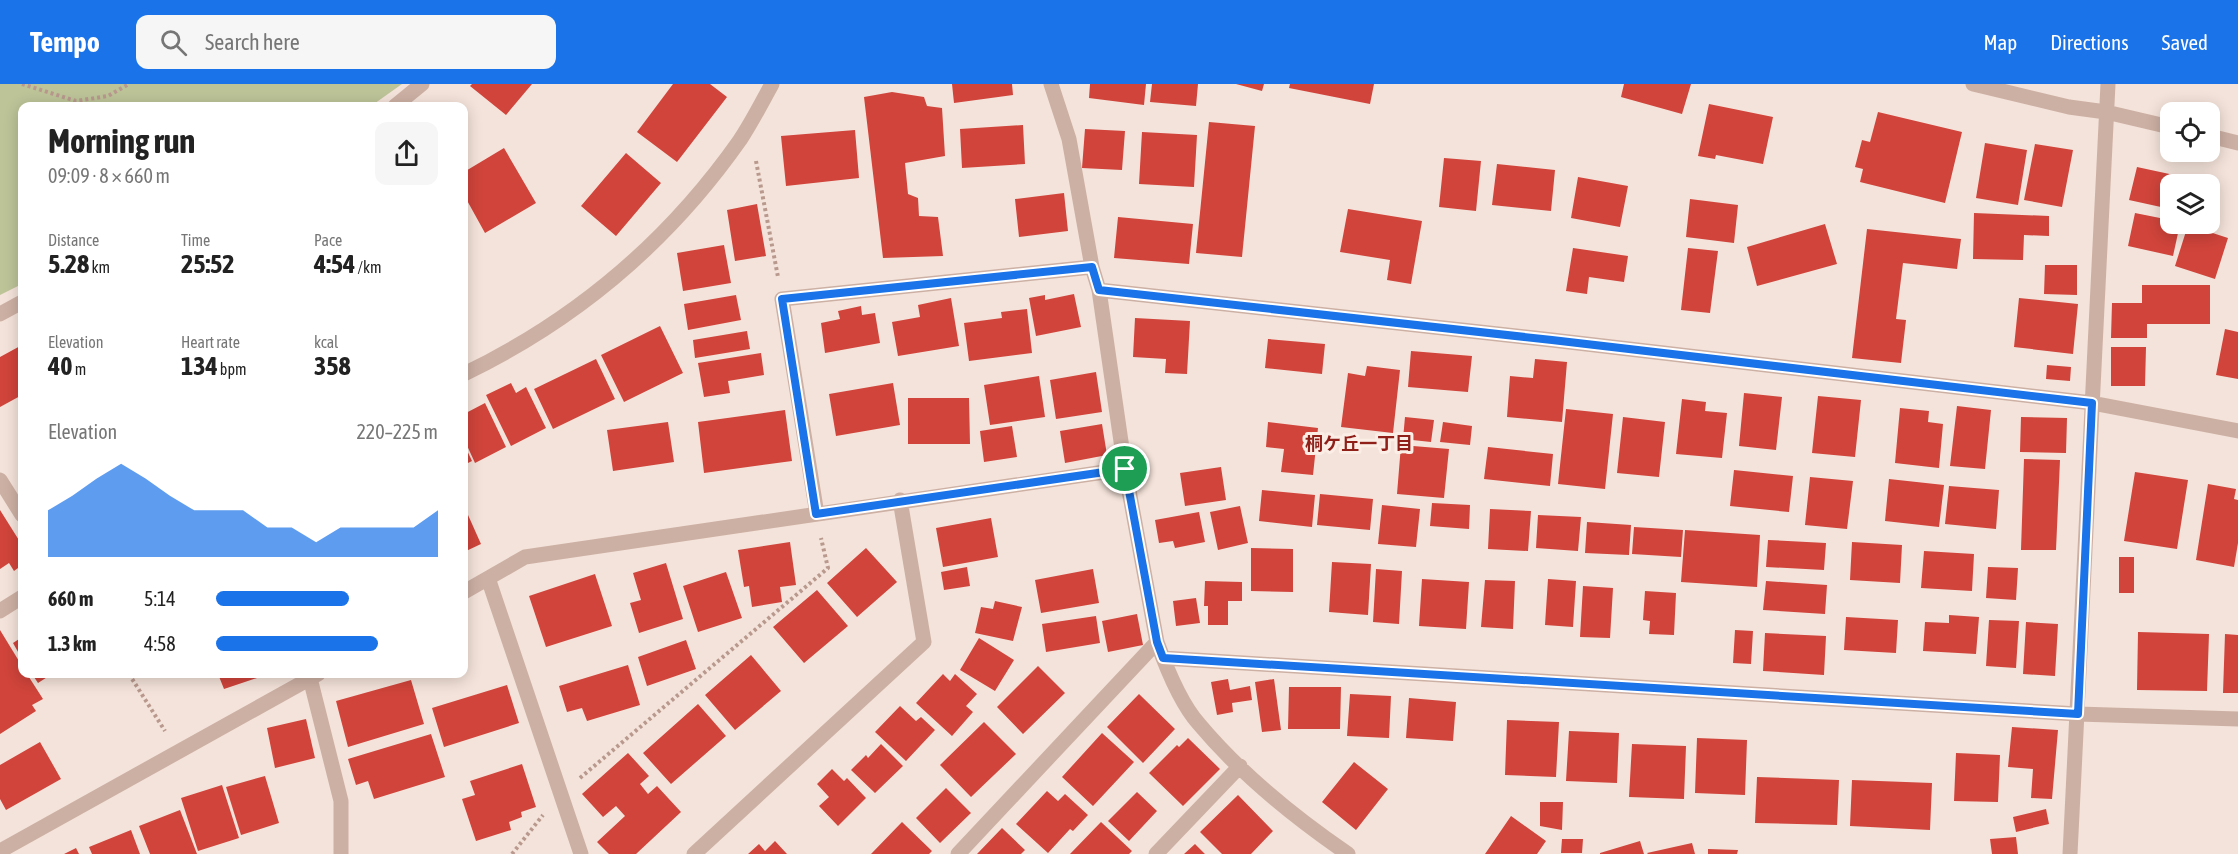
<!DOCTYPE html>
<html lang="en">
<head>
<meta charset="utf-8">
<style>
	body { margin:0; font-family:"Asap Condensed","Noto Sans JP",sans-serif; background:#f6f6f6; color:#222; height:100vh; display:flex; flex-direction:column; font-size:22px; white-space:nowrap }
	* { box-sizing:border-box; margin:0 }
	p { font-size:20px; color:#767676 }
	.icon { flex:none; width:33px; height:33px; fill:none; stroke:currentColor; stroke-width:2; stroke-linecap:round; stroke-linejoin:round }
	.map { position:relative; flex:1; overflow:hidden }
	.sheet { position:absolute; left:18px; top:18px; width:450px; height:576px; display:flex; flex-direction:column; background:#fff; border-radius:12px; box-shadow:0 3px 15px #0003 }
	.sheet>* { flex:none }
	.fabs { position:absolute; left:2160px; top:18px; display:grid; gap:12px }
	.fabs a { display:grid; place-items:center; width:60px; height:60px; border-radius:12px; background:#fff; box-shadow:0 3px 15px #0003; font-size:30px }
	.pin { position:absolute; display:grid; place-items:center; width:51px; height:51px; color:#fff; margin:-26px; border:3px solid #fff; border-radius:50%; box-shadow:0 2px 6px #0007 }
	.round { display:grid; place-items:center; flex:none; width:63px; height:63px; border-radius:12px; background:#f6f6f6 }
	.headline { display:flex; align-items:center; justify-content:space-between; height:102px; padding:0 30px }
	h1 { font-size:33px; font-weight:700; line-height:45px }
	.metrics { display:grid; grid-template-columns:repeat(3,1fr); gap:9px; height:102px; padding:6px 30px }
	.metrics div { display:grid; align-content:center }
	.metrics b { font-size:26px; font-weight:700 }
	.metrics small { font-size:16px; font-weight:400 }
	.metrics p { font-size:16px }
	.chart { height:168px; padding:12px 30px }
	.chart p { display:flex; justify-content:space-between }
	.chart svg { width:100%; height:108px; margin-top:6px; fill:#1a73e8; opacity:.7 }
	ul { padding:0 30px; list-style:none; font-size:20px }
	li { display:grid; grid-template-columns:96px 72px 1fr; align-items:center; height:45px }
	li i { height:15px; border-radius:8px; background:#1a73e8 }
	header { display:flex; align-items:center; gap:36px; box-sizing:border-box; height:84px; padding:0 30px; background:#1a73e8; color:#fff }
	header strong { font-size:28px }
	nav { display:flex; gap:33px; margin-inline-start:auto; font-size:21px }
	.search { width:420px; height:54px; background:#f6f6f6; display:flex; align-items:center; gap:15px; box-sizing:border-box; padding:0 21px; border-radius:12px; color:#767676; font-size:22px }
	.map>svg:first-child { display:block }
</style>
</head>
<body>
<header>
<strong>Tempo</strong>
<div class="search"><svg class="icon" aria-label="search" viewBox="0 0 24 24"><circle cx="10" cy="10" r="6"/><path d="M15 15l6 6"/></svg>Search here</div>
<nav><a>Map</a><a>Directions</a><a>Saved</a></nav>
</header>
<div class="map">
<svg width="2238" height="770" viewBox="0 0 2238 770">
	<rect width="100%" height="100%" fill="#f4e3da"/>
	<path fill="#bdc498" d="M0,0H402L371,22H22V200L0,211Z"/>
	<path fill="#d0443b" d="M472,0H532L506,31L470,2Z
		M673,0H710L727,13L677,78L637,48Z
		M952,0H1012L1013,11L954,19Z
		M1090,0H1146L1144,21L1089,14Z
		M1152,0H1198L1196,22L1150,18Z
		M1236,0H1264L1262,7Z
		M1290,0H1374L1370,20L1289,4Z
		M1624,0H1691L1682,30L1621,13Z
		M892,8L924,13L927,22L942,24L945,72L905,79L908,110L918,114L919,132L938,133L943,172L883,174L864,13Z
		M1709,20L1773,33L1763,80L1716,71L1715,75L1698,72Z
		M1878,28L1962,48L1945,119L1860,98L1863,85L1855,83L1862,56L1870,58Z
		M1209,38L1255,42L1242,173L1196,169Z
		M1023,41L1025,80L962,84L960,45Z
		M1085,45L1125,47L1122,86L1082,84Z
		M855,46L859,94L786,102L781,52Z
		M1142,48L1197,51L1194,103L1139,100Z
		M1985,59L2027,66L2018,121L1976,114Z
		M2035,60L2073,66L2062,123L2024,116Z
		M504,64L536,119L485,149L464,111V88Z
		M626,69L661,99L616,152L581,122Z
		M1444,74L1481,77L1476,127L1439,123Z
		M1497,80L1555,86L1551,127L1492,121Z
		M2137,83L2188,94L2186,100H2170V125L2129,116Z
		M1578,93L1628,102L1620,143L1571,134Z
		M1064,109L1068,147L1019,153L1015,115Z
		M1690,115L1738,121L1734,159L1686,153Z
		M757,120L766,172L735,177L727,126Z
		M1348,125L1422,137L1411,200L1387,196L1390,176L1340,168Z
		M1974,129L2049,132V152L2024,151L2023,176L1973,175Z
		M2135,129L2170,136V140H2180L2173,172L2128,162Z
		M1118,133L1193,140L1189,180L1114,174Z
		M1825,140L1837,180L1757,202L1747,163Z
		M2188,141L2228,154L2215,195L2175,182Z
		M1867,145L1961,155L1957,185L1903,179L1896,235L1906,236L1901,279L1852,274Z
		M724,161L731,199L683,207L677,169Z
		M1573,164L1628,172L1624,198L1589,193L1587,210L1566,207Z
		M1688,164L1718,167L1710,229L1681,226Z
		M2045,181H2077V211L2044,210Z
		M2142,201H2210V240H2147V254H2111L2112,219H2142Z
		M1074,210L1081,243L1036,252L1029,214L1045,211V216Z
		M736,211L741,236L688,246L684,220Z
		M951,214L959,262L898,272L892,238L920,233L918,221Z
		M2019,214L2078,220L2073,270L2014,263Z
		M861,222L862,231L875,229L880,259L825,269L821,239L840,235L838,227Z
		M1027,225L1032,269L969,277L964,239L1002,234L1001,228Z
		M1135,234L1190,237L1187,290L1165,289L1166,275L1133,273Z
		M660,242L683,289L624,318L601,271Z
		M2225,245L2238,248V295L2216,291Z
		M747,247L750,265L695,274L693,256Z
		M1268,255L1325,260L1322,290L1265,284Z
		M22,261V311L0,323V273Z
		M2111,263H2146L2145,302H2111Z
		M1411,267L1472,272L1468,308L1408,303Z
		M761,269L764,291L728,297L730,309L704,313L698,279Z
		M596,275L615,315L553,345L534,305Z
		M1535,275L1567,278L1562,338L1507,333L1510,292L1533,294Z
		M2047,281L2071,283L2070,297L2046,295Z
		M1367,282L1400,286L1393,349L1341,343L1348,289L1365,292Z
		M1096,288L1102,328L1056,335L1050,296Z
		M1039,292L1045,333L990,341L984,301Z
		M511,299L516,309L526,303L546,344L511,362L486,311Z
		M893,299L900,341L836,352L829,310Z
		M1744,309L1782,313L1776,366L1739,362Z
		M1818,312L1861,316L1855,373L1812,369Z
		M908,314H969L970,360H908Z
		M1682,315L1706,318L1705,327L1727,329L1722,374L1676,370Z
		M485,319L506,363L475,379L464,355V339L466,338L464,330Z
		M1957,322L1991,326L1985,385L1950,382Z
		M1900,324L1929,327L1928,338L1943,340L1939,384L1895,379Z
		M1566,325L1613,330L1605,405L1558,400Z
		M785,326L792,377L704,389L698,338Z
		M1405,333L1434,336L1431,358L1403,355Z
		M1623,333L1665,338L1659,393L1617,389Z
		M2021,333L2067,334L2066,369L2020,368Z
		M668,338L674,378L613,387L607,346Z
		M1268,338L1318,344L1313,391L1281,388L1284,365L1266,363Z
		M1443,338L1472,342L1470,361L1440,358Z
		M1102,340L1107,371L1065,379L1060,347Z
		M1012,342L1017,373L984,378L980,347Z
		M464,360L472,377L464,381Z
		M1401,361L1449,365L1444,414L1397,410Z
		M1488,363L1553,370L1550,402L1484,395Z
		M2024,375L2060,376L2056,466H2021Z
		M1221,383L1226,416L1185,422L1180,389Z
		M1734,386L1793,392L1789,428L1730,422Z
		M2135,388L2188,396L2177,465L2124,457Z
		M1810,393L1853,397L1847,445L1805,441Z
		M1889,395L1944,401L1939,443L1885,437Z
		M2208,400L2236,405L2234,415L2238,416V459L2234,483L2196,476Z
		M1949,402L1999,406L1996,445L1945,440Z
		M1262,406L1315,411L1312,443L1259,437Z
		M1320,410L1373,415L1370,446L1317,441Z
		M1432,419L1470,421L1469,445L1430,442Z
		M1382,421L1420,425L1416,463L1378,460Z
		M464,422L481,460L464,468Z
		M1240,422L1248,459L1218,466L1210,428Z
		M1490,425L1531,427L1528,467L1488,465Z
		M0,426L22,461V481L14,487L9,479L0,485Z
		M1199,428L1205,458L1175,464L1173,457L1159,459L1155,436Z
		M1538,431L1581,433L1578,467L1536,464Z
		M991,434L998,473L943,483L936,444Z
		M1587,438L1631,441L1629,471L1585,469Z
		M1634,443L1683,446L1681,473L1632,470Z
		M1685,446L1760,451L1757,503L1681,498Z
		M1768,456L1826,459L1824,486L1766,483Z
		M790,458L796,501L780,503L782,518L752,523L749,502L744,503L738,466Z
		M1852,458L1902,461L1900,499L1850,496Z
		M866,464L897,498L857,533L827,499Z
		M1251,464L1293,465V508L1251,507Z
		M1924,467L1974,470L1972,507L1921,504Z
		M2119,473H2134V509H2119Z
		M1332,478L1371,480L1368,531L1329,528Z
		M666,479L683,535L639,549L630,519L641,516L633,489Z
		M967,483L970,502L944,506L941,488Z
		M1988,483L2018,484L2016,516L1986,514Z
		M1093,485L1099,519L1041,529L1035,496Z
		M1376,485L1402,487L1399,540L1373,538Z
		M726,488L742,534L698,548L683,502Z
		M595,490L612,542L546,563L529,512Z
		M1422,495L1469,498L1466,545L1419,542Z
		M1548,495L1576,497L1573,543L1545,541Z
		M1485,496L1515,497L1513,545L1481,543Z
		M1205,497L1242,498V517H1228V541H1208V522H1204Z
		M1766,497L1827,501L1825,530L1763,526Z
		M1583,502L1613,504L1610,554L1580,553Z
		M817,506L848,542L804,579L773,543Z
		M1645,507L1676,509L1674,551L1649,550L1650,537L1643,536Z
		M1196,514L1200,539L1176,542L1173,517Z
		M995,517L1022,523L1013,557L975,549L981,523L993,525Z
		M1137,530L1143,561L1108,568L1102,537Z
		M1949,531L1979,533L1976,570L1923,567L1925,538L1949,539Z
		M1096,532L1100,559L1046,568L1042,540Z
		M1846,533L1898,536L1896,569L1844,566Z
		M1989,536L2019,537L2016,584L1986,582Z
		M2026,538L2058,540L2055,592L2023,590Z
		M0,546L22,582V590H27L43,615L32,621L36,627L0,650Z
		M1735,546L1753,547L1751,580L1733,579Z
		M2138,548L2209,550L2207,607L2137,606Z
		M1765,549L1826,552L1824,591L1763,587Z
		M2225,550L2238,551V609H2223Z
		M22,553V575L13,559Z
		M979,554L1014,576L995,607L960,586Z
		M686,556L696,585L647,602L638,573Z
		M751,571L781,607L735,646L705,611Z
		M628,581L640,621L587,637L582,624L567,628L559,602Z
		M1038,582L1065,609L1023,650L997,623Z
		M32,590H52L38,599Z
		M218,590H269L224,605Z
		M943,590L950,597L955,590L977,610L966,622L973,628L952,652L916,619Z
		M1228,595L1230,606L1250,602L1252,616L1232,619L1233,628L1217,631L1211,598Z
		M1274,595L1281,646L1262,648L1255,598Z
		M411,596L424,640L348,663L336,617Z
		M507,601L519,639L444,663L432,624Z
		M1289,603H1341L1340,645H1288Z
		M1139,610L1175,645L1143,679L1107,643Z
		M1350,610L1391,612L1389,654L1347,652Z
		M1409,614L1456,618L1453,657L1406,654Z
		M698,620L726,652L671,700L643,669Z
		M900,622L916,637L921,633L935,646L906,677L875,648Z
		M306,635L315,674L275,684L267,644Z
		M1507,636L1559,638L1556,693L1505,691Z
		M984,638L1016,670L971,713L940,681Z
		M2012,643L2058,646L2052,715L2031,714L2033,685L2008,683Z
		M1569,647L1619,649L1617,699L1566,697Z
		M1102,649L1134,678L1093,722L1062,693Z
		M431,650L445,693L374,715L368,697L356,701L348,675Z
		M1188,654L1220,685L1183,722L1149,689L1177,661L1179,663Z
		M1697,654L1747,656L1745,711L1695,709Z
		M40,658L61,695L6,726L0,715V681Z
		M881,660L903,682L875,709L851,686L866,671L868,674Z
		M1632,660L1686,662L1684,715L1629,713Z
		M628,669L649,692L640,700L648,710L657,702L681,728L636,770H609L597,758L625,732L616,722L603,733L582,710Z
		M1956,669L2000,671L1998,718L1954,717Z
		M1354,678L1388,705L1356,746L1322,718Z
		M522,680L536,723L521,728L522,733L509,738L511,746L476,757L462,715L475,711L470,697Z
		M832,685L844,697L847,694L866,714L838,742L819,722L829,713L817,700Z
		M265,692L279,739L241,751L226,703Z
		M1757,693L1839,696L1837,741L1755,739Z
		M1852,696L1932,699L1930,746L1850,742Z
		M222,701L239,754L198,767L181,714Z
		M946,704L971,729L940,759L916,734Z
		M1047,707L1058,717L1065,710L1088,731L1073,747L1070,745L1048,769L1016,740Z
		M1137,708L1157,727L1129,757L1108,737Z
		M1238,711L1273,747L1251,770H1222L1200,748Z
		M1540,718H1563L1562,746L1540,742Z
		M2046,725L2049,740L2016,748L2013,733Z
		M180,726L197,770H150L139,742Z
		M1511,732L1546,757L1537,770H1485Z
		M902,738L932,767L929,770H871Z
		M1101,738L1132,767L1129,770H1070Z
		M1002,744L1025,766L1021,770H977Z
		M131,746L140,770H92L89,763Z
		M2016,753L2018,770H1992L1990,755Z
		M1562,755H1583L1582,769H1561Z
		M775,757L787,770H748L759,760L765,767Z
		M1640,757L1644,770H1600V769Z
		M1692,759L1695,770H1648L1647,769Z
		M1195,760L1205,770H1184Z
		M76,764L79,770H64Z
		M1708,765L1738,766L1737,770H1708Z"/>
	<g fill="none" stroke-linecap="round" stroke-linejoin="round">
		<path stroke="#b9998e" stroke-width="4" stroke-dasharray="3 3" stroke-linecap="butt" d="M22,0L76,17L108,12L129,0
			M756,77L778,193
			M129,590L165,647
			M580,694L828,484L821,454
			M512,770L543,731"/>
		<path stroke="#cdb0a4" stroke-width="15" d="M1051,0L1069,55L1092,183L1099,206L1125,385L1157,558C1166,583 1181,620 1199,640C1241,690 1294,733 1348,770
			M1973,0L2069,23L2106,28L2170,43
			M395,22L422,0
			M2210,52L2238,59
			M1099,206L1552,256L2092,319L2238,347
			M0,230L22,218
			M464,290C576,236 669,157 740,56C752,38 762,18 772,0
			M0,396L22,431
			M817,430L782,215L1092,183
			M488,494L581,770
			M464,508L525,473L1125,385
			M0,527L22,513
			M1163,574L2078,630L2238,635
			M310,594L341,717V770
			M0,767L318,590
			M694,770L924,558L900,416
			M958,770L1157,558
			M1156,770L1240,682
			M2070,770L2108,0"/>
	</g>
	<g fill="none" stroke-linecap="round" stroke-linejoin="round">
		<defs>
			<path id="route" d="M1092,183L1099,206L1552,256L2092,319L2078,630L1163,574L1157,558L1125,385L816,430L782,215Z"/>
		</defs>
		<use href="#route" stroke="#fff" stroke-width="12"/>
		<use href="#route" stroke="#1a73e8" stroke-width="8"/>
	</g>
	<g text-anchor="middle" stroke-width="6" stroke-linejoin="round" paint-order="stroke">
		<g font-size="18" font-weight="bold" fill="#8e1f19" stroke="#fbeee6">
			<text x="1359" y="366">桐ケ丘一丁目</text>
		</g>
	</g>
</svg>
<div class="fabs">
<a><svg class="icon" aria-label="locate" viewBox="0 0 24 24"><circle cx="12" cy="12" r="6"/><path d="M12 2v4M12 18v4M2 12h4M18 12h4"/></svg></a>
<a><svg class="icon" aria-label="layers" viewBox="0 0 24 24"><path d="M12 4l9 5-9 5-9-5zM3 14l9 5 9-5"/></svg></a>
</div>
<div class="pin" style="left:1125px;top:385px;background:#1e9e55"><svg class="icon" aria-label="arrive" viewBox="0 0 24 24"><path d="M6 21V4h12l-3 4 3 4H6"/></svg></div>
<section class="sheet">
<div class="headline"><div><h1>Morning run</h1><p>09:09 · 8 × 660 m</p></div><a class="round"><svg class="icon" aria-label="share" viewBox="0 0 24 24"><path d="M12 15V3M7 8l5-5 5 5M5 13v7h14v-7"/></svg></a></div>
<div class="metrics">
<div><p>Distance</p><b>5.28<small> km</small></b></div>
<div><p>Time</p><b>25:52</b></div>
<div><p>Pace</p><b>4:54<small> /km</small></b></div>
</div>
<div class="metrics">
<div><p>Elevation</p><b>40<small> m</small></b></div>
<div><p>Heart rate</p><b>134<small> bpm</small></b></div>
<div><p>kcal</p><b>358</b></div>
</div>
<div class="chart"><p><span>Elevation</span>220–225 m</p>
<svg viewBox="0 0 160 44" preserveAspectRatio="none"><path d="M0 44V25L10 19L20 12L30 6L40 12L50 19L60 25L70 25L80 25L90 32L100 32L110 38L120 32L130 32L140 32L150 32L160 25V44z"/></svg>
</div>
<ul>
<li><b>660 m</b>5:14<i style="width:60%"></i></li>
<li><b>1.3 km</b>4:58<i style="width:73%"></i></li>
</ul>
</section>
</div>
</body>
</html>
